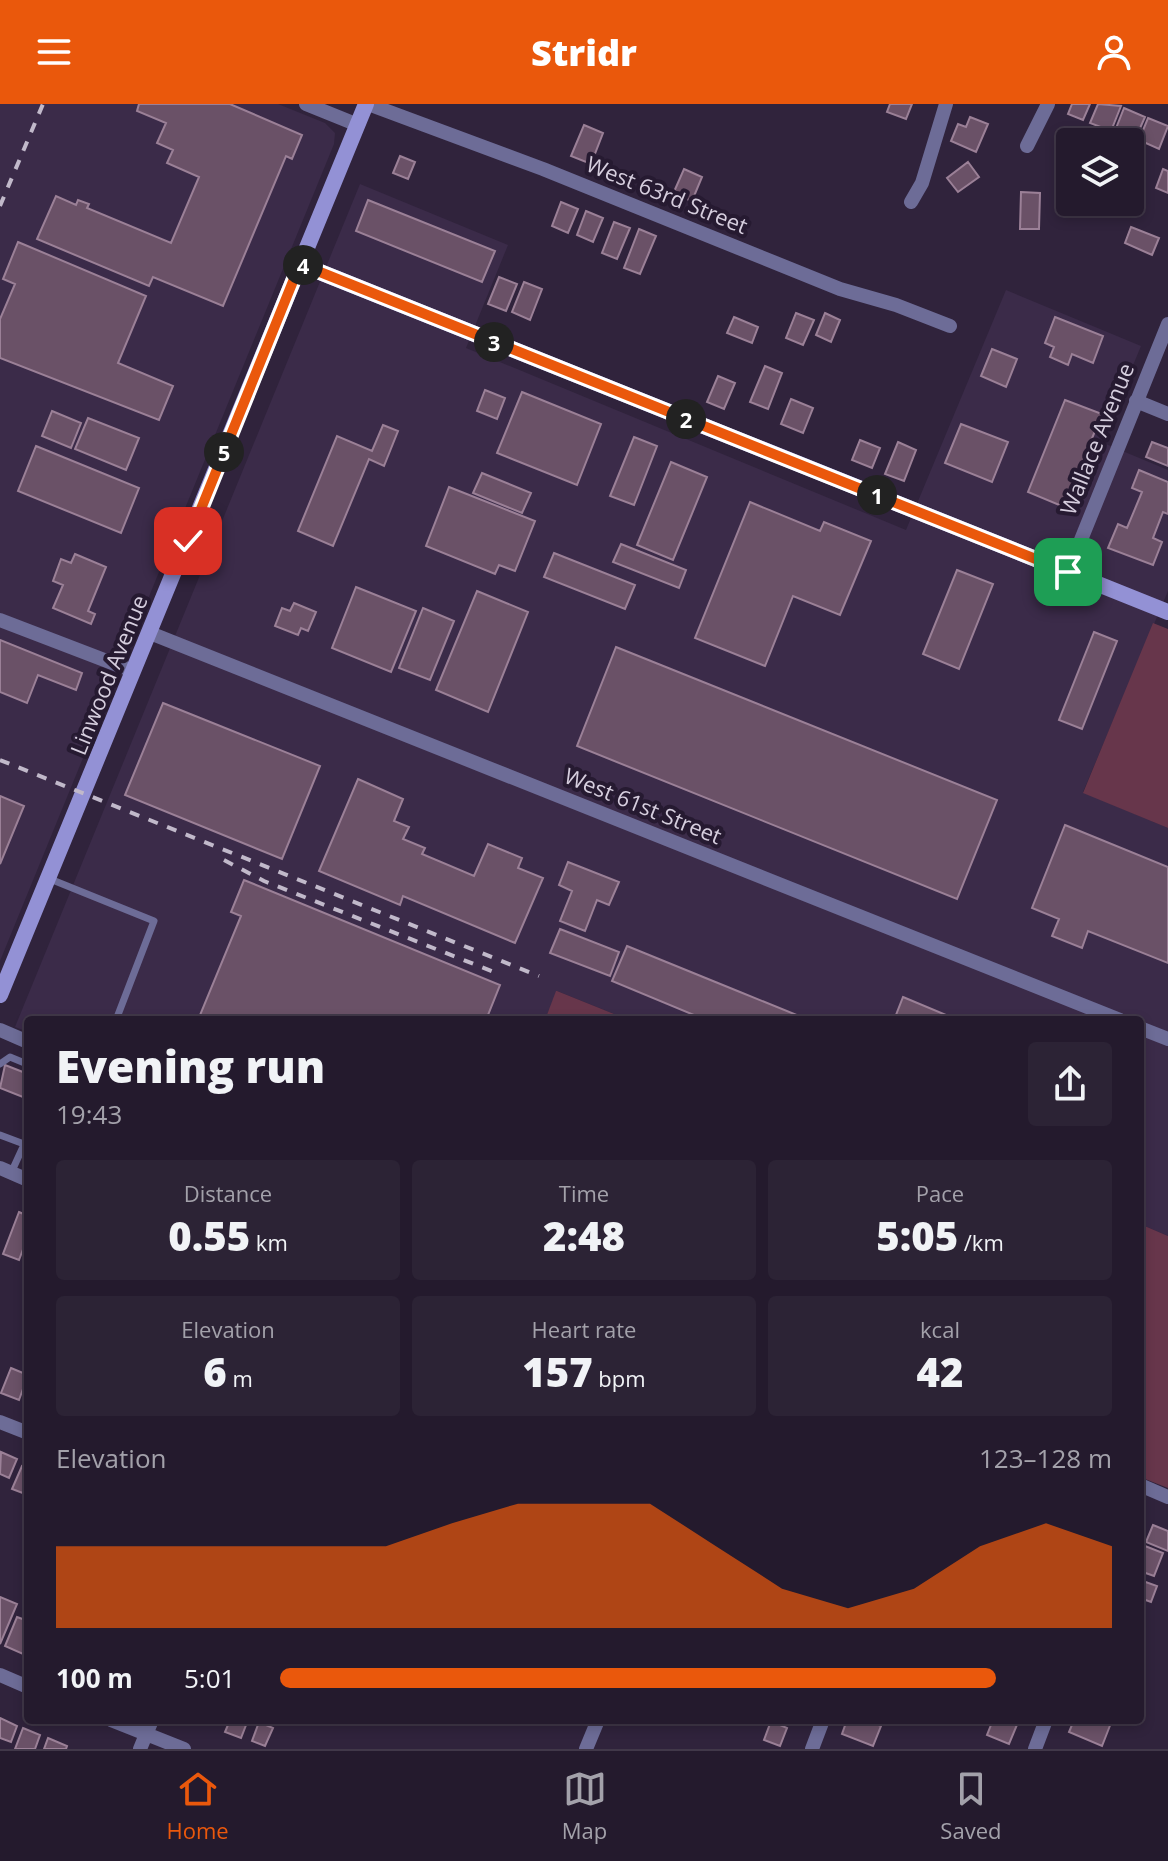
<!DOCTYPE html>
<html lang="en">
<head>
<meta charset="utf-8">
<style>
	body { margin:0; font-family:"Open Sans",sans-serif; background:#2c2335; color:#f1f3f6; height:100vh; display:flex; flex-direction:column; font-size:30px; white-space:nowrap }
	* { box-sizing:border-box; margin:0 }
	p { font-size:26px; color:#a3a1aa }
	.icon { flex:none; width:44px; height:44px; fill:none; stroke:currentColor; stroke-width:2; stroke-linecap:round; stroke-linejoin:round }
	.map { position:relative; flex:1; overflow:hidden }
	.drawer { position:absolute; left:24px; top:912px; width:1120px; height:708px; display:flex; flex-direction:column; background:#241a2d; border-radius:8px; box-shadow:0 4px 12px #0003,0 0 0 2px #413849 }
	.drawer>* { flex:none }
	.buttons { position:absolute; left:1056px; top:24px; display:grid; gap:16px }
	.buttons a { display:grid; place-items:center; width:88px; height:88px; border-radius:8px; background:#241a2d; box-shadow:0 4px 12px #0003,0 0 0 2px #413849; font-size:40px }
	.pin { position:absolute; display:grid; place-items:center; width:68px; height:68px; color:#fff; margin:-34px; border-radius:16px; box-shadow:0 4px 12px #0006 }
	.km { position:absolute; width:40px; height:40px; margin:-20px; border-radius:50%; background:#222; color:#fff; font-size:22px; line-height:40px; text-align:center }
	.round { display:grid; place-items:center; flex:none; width:84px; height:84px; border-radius:8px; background:#2c2335 }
	.head { display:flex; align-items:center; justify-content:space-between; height:136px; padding:0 32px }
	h1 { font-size:44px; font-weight:800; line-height:60px }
	.metrics { display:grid; grid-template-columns:repeat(3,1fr); gap:12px; height:136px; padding:8px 32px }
	.metrics div { display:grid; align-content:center; border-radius:8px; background:#2c2335; text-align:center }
	.metrics b { font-size:40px; font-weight:800 }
	.metrics small { font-size:22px; font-weight:400 }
	.metrics p { font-size:22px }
	.chart { height:224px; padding:16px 32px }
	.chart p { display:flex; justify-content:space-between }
	.chart svg { width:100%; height:144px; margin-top:8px; fill:#ea580c; opacity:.7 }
	ul { padding:0 32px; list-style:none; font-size:26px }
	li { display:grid; grid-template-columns:128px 96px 1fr; align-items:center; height:60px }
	li i { height:20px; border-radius:10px; background:#ea580c }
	header { display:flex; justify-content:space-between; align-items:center; height:104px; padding:0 32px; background:#ea580c; color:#fff; font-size:36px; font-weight:800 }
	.tab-bar { display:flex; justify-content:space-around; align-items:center; height:112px; border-top:2px solid #413849; background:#241a2d; font-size:22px; color:#a3a1aa }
	.tab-bar a { display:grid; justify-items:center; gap:4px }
	.tab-bar .active { color:#ea580c }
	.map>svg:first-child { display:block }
</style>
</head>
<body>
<header><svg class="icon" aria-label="menu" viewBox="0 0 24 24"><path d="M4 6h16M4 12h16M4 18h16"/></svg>Stridr<svg class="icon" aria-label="person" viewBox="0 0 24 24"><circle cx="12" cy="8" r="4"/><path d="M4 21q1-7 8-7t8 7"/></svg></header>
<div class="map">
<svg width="1168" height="1645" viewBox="0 0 1168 1645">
	<rect width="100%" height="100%" fill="#30233c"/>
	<path fill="#3b2b49" d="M0,0H278L325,19L335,29L334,40L0,857Z
		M360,80L508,141L466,244L906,426L1006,186L1141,242L1101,338L1168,366V487L1083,688L1168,724V1132L1140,1120V916H629L557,887L545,916H28V928L15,923Z"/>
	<path fill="#67364b" d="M1153,519L1168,525V724L1083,689Z
		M556,887H557L629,916H545Z
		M1140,1120L1168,1132V1384L1140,1373Z"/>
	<path fill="#6a5167" stroke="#9b8097" stroke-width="2" d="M139,0H230L302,31L292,55L286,52L223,202L153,173L149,182L37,135L56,92L76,101L78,96L89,100L87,104L171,139L199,73L167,59L173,46L157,39L166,19L137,7Z
		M890,0H912L906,15L887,8Z
		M1072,0H1090L1083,16L1068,10Z
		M1098,0L1121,2L1111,27L1090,19Z
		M1124,4L1145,13L1133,40L1113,32Z
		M970,13L988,20L976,48L951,37L958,20L966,23Z
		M1148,14L1168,22L1159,45L1139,36Z
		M584,21L603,29L591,60L571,52Z
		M400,52L415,58L408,75L393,69Z
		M968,58L979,73L958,88L947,74Z
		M684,65L702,73L692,97L673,90Z
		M1163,65L1168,67V89L1156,84Z
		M1021,88L1040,89L1039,125H1020Z
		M368,96L495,147L482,178L356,127Z
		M561,98L578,105L568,129L552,122Z
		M586,107L603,114L593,138L577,131Z
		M614,118L630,124L617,155L602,149Z
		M1131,123L1159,134L1152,151L1125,139Z
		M639,125L656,132L640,170L624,164Z
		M18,138L146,192L118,259L173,282L159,316L0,254V215L15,180L3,175Z
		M499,173L517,180L506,207L488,200Z
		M524,178L542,185L530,216L512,208Z
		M796,209L814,216L803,241L786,234Z
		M825,209L840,216L831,238L816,231Z
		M734,213L758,223L752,239L727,229Z
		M1055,213L1103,232L1093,259L1072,250L1068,261L1050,253L1054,243L1045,239Z
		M992,245L1017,255L1006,283L981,272Z
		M765,262L782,269L768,305L750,298Z
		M718,272L735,279L724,305L707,298Z
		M485,286L505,294L497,315L477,307Z
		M522,288L601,320L577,381L497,349Z
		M791,295L813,304L803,329L781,320Z
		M1065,296L1102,310L1064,403L1028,388Z
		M52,307L81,319L71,344L42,332Z
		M88,314L139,334L126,366L75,345Z
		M961,320L1008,338L992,378L945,359Z
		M383,321L398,327L384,362L369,355L333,442L298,427L337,332L372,347Z
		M634,333L657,342L634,401L610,392Z
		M860,336L880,344L872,364L852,356Z
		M898,338L916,346L904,377L885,370Z
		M1152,338L1168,344V362L1146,353Z
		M36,342L139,384L121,429L18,387Z
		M671,358L707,373L673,456L637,441Z
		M1139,366L1168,378V410L1163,408L1153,434L1162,438L1153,461L1108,444L1118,420L1127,424L1142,388L1132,384Z
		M482,369L531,389L522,409L473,389Z
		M449,383L535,417L515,467L499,461L495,470L426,442Z
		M750,398L820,427L824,418L871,437L840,511L793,492L765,562L695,534Z
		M621,440L686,466L679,484L613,458Z
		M554,449L635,481L625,505L544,473Z
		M75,450L106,463L88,507L95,510L91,520L53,504L63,481L53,477L61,455L71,459Z
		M957,466L993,480L959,565L923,550Z
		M356,483L416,507L391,568L332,544Z
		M477,487L528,508L488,608L436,586Z
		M294,499L316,508L308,527L301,524L298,531L275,522L282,504L290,507Z
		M423,504L454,517L430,576L399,564Z
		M1094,528L1117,537L1082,625L1059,616Z
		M0,536L82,569L76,586L38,571L27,599L0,588Z
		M616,543L997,696L957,795L577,642Z
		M163,599L320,662L282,755L125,691Z
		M358,675L403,695L394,717L409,723L403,735L425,744L422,750L474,772L488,740L522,754L518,764L543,774L515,839L403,792L400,801L319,767Z
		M0,692L24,702L0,760Z
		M1065,721L1168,763V859L1088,827L1082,844L1052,832L1059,815L1032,804Z
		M568,758L619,778L609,801L597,796L585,827L560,817L572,787L559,781Z
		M244,776L500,881L486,916H198L241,812L231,808Z
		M560,825L619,848L610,872L550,849Z
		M627,842L740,888L809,916H706L612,877Z
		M903,893L958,916H894Z
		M5,961L28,970V995L0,984Z
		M19,1108L28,1112V1132L19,1156L3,1150Z
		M11,1264L28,1271L19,1296L1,1289Z
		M1,1348L17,1355L9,1374L0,1370Z
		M22,1362L28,1364V1391L12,1385Z
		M1153,1421L1168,1427V1447L1146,1438Z
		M1145,1442L1163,1449L1154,1472L1140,1467Z
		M1140,1476L1157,1482L1151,1498L1140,1494Z
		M0,1493L17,1500L0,1540Z
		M17,1513L28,1517V1537L23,1550L5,1542Z
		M0,1614L17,1622L11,1638L0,1634Z
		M230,1616H248L241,1634L225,1628Z
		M847,1616H866L881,1622L873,1642L842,1630Z
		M993,1616H1019L1009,1640L987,1631Z
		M1074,1616L1111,1619L1102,1642L1069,1628Z
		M771,1617L787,1624L780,1642L764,1636Z
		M259,1618L273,1624L265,1642L252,1637Z
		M23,1624L40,1631L35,1645H15Z
		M48,1634L67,1642L66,1645H44Z"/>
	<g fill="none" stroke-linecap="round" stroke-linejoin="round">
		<path stroke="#6d6c97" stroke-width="7" d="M50,775L154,817L116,916
			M0,960L10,953L27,960
			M0,1031L24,1040
			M11,1069L28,1032"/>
		<path stroke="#6d6c97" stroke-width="14" d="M306,0L358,21
			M368,0L543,65L840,185L896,201L950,222
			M1027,42L1048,0
			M911,98L922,79L946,0
			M1136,297L1168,310
			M1068,468L1168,220
			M0,516L133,567
			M150,529L1120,916
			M1140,924L1168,935
			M0,926L28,938
			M0,1064L28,1076
			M0,1318L28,1329
			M1140,1381L1168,1393
			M0,1571L28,1583
			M111,1616L184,1645
			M140,1645L152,1616
			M586,1645L598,1616
			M812,1645L823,1616
			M1035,1645L1046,1616"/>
		<path stroke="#9391d5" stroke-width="16" d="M300,160L1168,508
			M0,891L366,0"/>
		<path stroke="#c1b9ca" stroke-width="4" stroke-dasharray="10 10" stroke-linecap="butt" d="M0,102L43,0
			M0,656L539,872
			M224,756L264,777L499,870"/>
	</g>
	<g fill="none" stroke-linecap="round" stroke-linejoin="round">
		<defs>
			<path id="route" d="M188,437L300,160L1068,468"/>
		</defs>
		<use href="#route" stroke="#fff" stroke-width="16"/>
		<use href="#route" stroke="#ea580c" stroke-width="10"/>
	</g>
	<g text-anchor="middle" stroke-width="8" stroke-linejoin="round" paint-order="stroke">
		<g font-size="22" fill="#d6cede" stroke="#261a31">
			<text transform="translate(667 91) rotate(22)" y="8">West 63rd Street</text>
			<text transform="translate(1097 335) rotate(-68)" y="8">Wallace Avenue</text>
			<text transform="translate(109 571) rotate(-68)" y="8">Linwood Avenue</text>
			<text transform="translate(643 702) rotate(22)" y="8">West 61st Street</text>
		</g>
	</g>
</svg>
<div class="buttons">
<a><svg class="icon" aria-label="layers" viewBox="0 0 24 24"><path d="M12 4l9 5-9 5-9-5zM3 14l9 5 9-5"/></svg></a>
</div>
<div class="pin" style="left:1068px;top:468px;background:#1e9e55"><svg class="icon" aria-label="arrive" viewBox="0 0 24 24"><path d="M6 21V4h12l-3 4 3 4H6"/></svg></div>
<div class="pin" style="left:188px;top:437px;background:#d93025"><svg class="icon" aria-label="check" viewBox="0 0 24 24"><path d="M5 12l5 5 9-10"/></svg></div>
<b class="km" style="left:877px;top:391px">1</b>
<b class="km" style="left:686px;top:315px">2</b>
<b class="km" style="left:494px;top:238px">3</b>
<b class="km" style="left:303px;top:161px">4</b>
<b class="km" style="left:224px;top:348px">5</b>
<section class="drawer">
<div class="head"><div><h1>Evening run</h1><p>19:43</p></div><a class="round"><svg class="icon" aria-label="share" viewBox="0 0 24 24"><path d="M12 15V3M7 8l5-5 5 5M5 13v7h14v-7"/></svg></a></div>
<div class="metrics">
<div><p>Distance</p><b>0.55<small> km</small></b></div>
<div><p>Time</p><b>2:48</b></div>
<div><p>Pace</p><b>5:05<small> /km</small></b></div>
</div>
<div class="metrics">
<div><p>Elevation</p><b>6<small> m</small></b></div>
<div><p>Heart rate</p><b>157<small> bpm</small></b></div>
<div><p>kcal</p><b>42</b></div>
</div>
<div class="chart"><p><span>Elevation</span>123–128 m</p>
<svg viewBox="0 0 160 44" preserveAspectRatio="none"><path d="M0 44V19L10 19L20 19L30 19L40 19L50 19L60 12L70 6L80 6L90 6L100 19L110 32L120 38L130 32L140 19L150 12L160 19V44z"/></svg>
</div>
<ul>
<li><b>100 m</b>5:01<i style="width:86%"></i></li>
</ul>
</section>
</div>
<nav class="tab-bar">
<a class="active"><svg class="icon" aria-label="home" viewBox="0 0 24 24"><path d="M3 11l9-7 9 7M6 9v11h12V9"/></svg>Home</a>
<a><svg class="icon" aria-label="map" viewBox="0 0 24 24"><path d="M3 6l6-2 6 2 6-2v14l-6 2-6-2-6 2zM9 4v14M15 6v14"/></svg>Map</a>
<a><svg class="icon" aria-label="saved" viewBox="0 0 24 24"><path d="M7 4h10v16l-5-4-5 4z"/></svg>Saved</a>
</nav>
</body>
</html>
